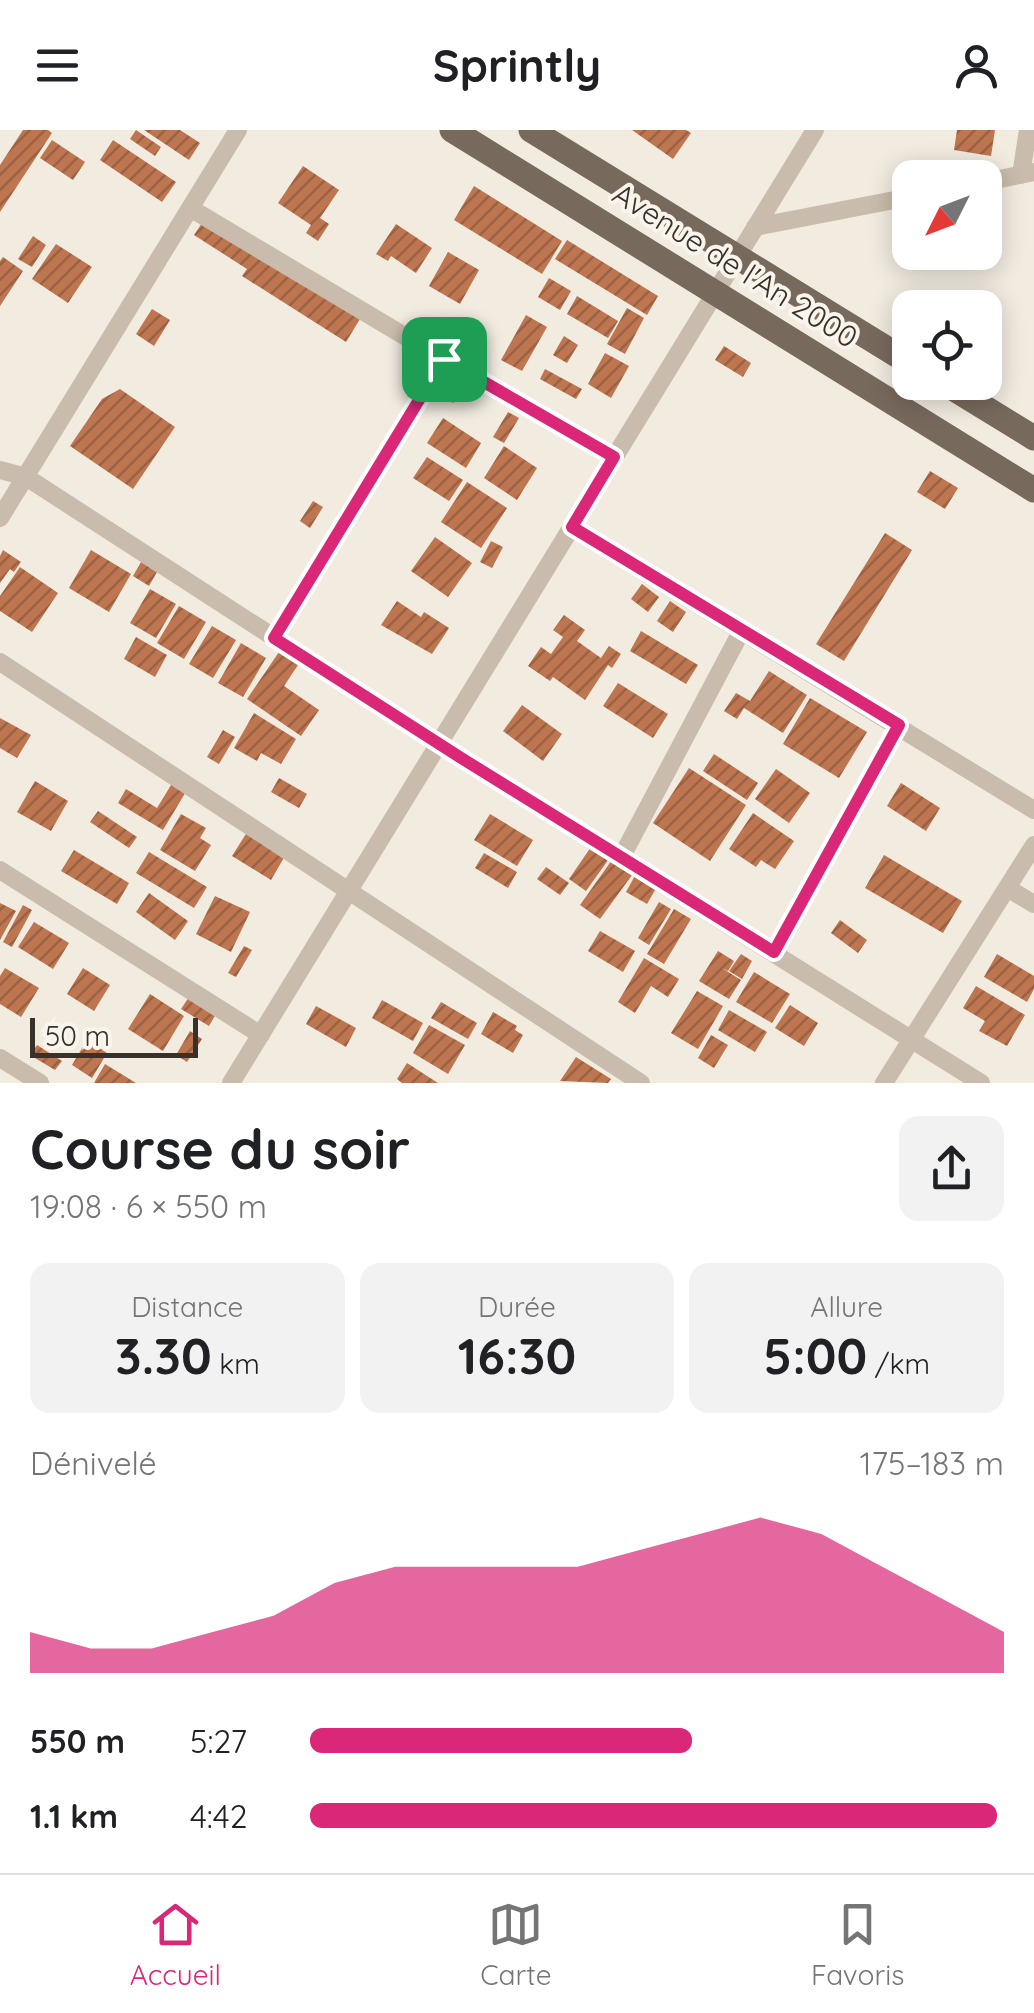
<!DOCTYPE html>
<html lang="fr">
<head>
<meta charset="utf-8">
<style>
	body { margin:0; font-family:Quicksand,sans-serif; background:#f2f2f2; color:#202124; height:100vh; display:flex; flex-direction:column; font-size:38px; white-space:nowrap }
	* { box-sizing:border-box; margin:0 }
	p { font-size:32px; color:#757577 }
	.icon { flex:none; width:55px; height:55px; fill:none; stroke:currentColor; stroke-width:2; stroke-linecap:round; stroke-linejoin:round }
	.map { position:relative; height:953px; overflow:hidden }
	.drawer { display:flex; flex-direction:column; background:#fff; flex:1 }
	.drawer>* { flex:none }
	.needle { width:65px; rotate:228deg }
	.buttons { position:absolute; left:892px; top:30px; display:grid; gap:20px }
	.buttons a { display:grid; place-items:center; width:110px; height:110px; border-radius:20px; background:#fff; box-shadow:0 5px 25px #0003; font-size:50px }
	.scale { position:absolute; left:30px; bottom:25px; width:168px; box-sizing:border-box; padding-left:10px; border:5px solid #38302a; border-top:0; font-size:28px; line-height:35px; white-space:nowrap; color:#38302a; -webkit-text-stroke:8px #f9f4ec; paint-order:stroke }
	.pin { position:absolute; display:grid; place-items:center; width:85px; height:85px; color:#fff; margin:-42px; border-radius:20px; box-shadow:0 5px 15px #0006 }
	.round { display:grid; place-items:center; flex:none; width:105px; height:105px; border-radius:20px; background:#f2f2f2 }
	.head { display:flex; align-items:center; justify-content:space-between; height:170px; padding:0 30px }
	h1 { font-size:55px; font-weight:800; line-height:75px }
	.metrics { display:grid; grid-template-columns:repeat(3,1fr); gap:15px; height:170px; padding:10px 30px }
	.metrics div { display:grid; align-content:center; border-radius:20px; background:#f2f2f2; text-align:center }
	.metrics b { font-size:50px; font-weight:800 }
	.metrics small { font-size:28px; font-weight:400 }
	.metrics p { font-size:28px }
	.chart { height:280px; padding:20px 30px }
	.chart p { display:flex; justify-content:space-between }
	.chart svg { width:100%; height:180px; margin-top:10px; fill:#db2777; opacity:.7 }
	ul { padding:0 30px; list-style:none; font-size:32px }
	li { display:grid; grid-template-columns:160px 120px 1fr; align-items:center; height:75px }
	li i { height:25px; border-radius:12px; background:#db2777 }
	header { display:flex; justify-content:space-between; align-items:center; height:130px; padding:0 30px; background:#fff; font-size:45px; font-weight:800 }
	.dock { display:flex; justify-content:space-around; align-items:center; height:140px; border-top:2px solid #e0e0e0; background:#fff; font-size:28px; color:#757577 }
	.dock a { display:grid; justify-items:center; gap:5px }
	.dock .selected { color:#db2777 }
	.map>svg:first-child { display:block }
</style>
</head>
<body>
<header><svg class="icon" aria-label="menu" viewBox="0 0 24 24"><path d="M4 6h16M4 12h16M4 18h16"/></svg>Sprintly<svg class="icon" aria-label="person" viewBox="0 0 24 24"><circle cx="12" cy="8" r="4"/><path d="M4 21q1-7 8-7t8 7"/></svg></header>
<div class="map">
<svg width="1034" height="953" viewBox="0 0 1034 953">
	<defs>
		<pattern id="building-hatch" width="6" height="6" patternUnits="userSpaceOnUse" patternTransform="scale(2.5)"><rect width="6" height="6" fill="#be7651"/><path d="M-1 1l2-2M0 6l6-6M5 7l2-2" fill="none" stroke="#9b6143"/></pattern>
	</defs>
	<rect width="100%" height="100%" fill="#f1ebe0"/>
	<path fill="url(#building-hatch)" d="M23,0H48L52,3L0,82V35Z
		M136,0L161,17L155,26L130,9Z
		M144,0H180L200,13L189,30Z
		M632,0H686L691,3L673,29Z
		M957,0H995L991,26L954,20Z
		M52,10L85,32L73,50L40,28Z
		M113,10L176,52L162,72L100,30Z
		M303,36L339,60L320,88L329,94L318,111L306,103L311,95L278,73Z
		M474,56L562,111L542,144L454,90Z
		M204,90L360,189L346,212L242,146L247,139L194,105Z
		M396,94L432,118L416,143L391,126L388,131L376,124Z
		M33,106L46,115L32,137L18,129Z
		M567,110L658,166L647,185L555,129Z
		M56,114L92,137L68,173L32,149Z
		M448,122L479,140L460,174L429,156Z
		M3,127L23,141L0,176V131Z
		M549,148L571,161L560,180L538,167Z
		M577,166L618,191L608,208L567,184Z
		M627,178L644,188L625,224L607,214Z
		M152,179L170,190L154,216L136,204Z
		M526,185L547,197L522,241L501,230Z
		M564,206L578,215L567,233L553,225Z
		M724,216L751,233L743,247L715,230Z
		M605,223L629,236L611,268L588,254Z
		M545,239L582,259L576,269L540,249Z
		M455,246L466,254L453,273L442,265Z
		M120,259L175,297L133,359L70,316L102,269Z
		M508,282L519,288L504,313L493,307Z
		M443,288L481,313L466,338L427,313Z
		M504,316L537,338L517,370L484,348Z
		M427,327L463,350L449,371L413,348Z
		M930,341L958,358L945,379L917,362Z
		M467,352L507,378L481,418L441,392Z
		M313,371L323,377L310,398L300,391Z
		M885,403L912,420L844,531L816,514Z
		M435,407L472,433L448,467L411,441Z
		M491,411L503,417L492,438L480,432Z
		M3,420L21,432L14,442L10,439L0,453V426Z
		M91,420L131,444L109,482L69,458Z
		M141,432L157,442L149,456L133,446Z
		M20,437L58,463L32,502L0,481V466Z
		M642,454L659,467L648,482L631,469Z
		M150,459L176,474L156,508L130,493Z
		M397,471L421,487L424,482L449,498L432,524L381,495Z
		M670,471L686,482L673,502L657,491Z
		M179,476L206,492L184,529L157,513Z
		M564,485L585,500L577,511L601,528L609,516L621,524L612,538L608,535L585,570L553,547L550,551L528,536L541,517L551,524L563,507L553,500Z
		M212,496L236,510L213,548L189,534Z
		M641,501L698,535L686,554L630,521Z
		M136,507L167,525L155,547L124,529Z
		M241,513L266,528L243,567L218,553Z
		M281,519L300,532L284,556L319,580L301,606L247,569Z
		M769,541L807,565L783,603L744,578L737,589L724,581L736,563L750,571Z
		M618,553L668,584L653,608L603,576Z
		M810,568L867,602L839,648L783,614Z
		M522,575L562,604L543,631L503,601Z
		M254,583L296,609L281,634L261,623L257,631L234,618Z
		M0,588L31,605L17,628L0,618Z
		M223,600L235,607L219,634L207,627Z
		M714,624L758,653L747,670L703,641Z
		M689,638L746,675L710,731L653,693Z
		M776,639L810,663L789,693L755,669Z
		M176,647L190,655L163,700L118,673L126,659L157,678Z
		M279,648L307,664L299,678L271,662Z
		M35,651L68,671L51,701L17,682Z
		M901,653L940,678L926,701L887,676Z
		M98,681L137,707L129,718L90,692Z
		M753,683L794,711L775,739L761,730L756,737L729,719Z
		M181,684L206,698L200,708L211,715L195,741L160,720Z
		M490,684L533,710L517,736L474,710Z
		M251,696L289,719L271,750L232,726Z
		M593,714L611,726L586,761L569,749Z
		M74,720L129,753L117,774L61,741Z
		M149,722L207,757L194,778L136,743Z
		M484,723L517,742L508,758L475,738Z
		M884,725L962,771L943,803L865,758Z
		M614,727L635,741L600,789L580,775Z
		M546,737L569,753L560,765L537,749Z
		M637,742L658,755L647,774L626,762Z
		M149,763L188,791L175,810L136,782Z
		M215,766L250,782L231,822L196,804Z
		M659,772L671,779L649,815L638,808Z
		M0,773L16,781L0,810Z
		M23,775L32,780L12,817L3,812Z
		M674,779L691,789L664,834L647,824Z
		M840,790L867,810L858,823L831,803Z
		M34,792L69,813L53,839L18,817Z
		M600,801L635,821L623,842L588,821Z
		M244,816L252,820L236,847L228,843Z
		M718,821L734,831L728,841L722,838L741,850L729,869L699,851Z
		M741,824L752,831L742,849L729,841Z
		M997,824L1034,846V859L1027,872L984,847Z
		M644,828L679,849L668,867L651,856L635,883L618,872Z
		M5,838L39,858L21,887L0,874V846Z
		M83,838L110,855L94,881L67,864Z
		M754,842L790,864L772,893L736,872Z
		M976,856L1025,885L1007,916L979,901L985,891L963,878Z
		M697,861L723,876L698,919L671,903Z
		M150,864L184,886L163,921L128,899Z
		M189,867L216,884L209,896L181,879Z
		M382,870L423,893L413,911L372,888Z
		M441,872L477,893L468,909L431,888Z
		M790,875L818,893L804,916L775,898Z
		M316,876L356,898L346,917L306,894Z
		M729,880L767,902L755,922L718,900Z
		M493,882L517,896L515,900L523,905L513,923L481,904Z
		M429,895L465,915L448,944L413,923Z
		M190,901L202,909L187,932L176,925Z
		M711,905L728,915L714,938L698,928Z
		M87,910L107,923L92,948L72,935Z
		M37,915L62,931L55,940L30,925Z
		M576,927L611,949L608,953L560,951Z
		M407,933L438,953H402L397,949Z
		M105,934L136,953H94Z"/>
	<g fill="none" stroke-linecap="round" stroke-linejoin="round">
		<path stroke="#c9bcac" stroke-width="18" d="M1021,45L1028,0
			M985,52L1034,42
			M190,78L443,229
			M755,97L910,67
			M0,340L26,347L440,615L981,953
			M0,388L238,0
			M571,397L1034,680
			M274,507L443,229L614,327
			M0,532L641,953
			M621,728L742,500
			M0,740L261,905
			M1007,758L1034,774
			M774,822L899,595
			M0,928L40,953
			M231,953L815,0
			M884,953L1034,715"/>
		<path stroke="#78695d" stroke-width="25" d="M452,0L1034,360
			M531,0L910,233
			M943,252L1034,308"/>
	</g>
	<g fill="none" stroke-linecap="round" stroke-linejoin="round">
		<defs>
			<path id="route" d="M444,229L614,327L572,397L899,595L774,822L466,631L274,508Z"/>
		</defs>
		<use href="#route" stroke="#fff" stroke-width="20"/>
		<use href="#route" stroke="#db2777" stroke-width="12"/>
	</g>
	<g text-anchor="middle" stroke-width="8" stroke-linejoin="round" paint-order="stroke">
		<g font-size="30" fill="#38302a" stroke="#f9f4ec">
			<text transform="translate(735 136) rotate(32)" y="10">Avenue de l'An 2000</text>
		</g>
	</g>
</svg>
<div class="buttons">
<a><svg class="needle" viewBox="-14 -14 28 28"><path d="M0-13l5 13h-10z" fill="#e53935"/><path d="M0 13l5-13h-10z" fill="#757577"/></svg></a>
<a><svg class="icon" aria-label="locate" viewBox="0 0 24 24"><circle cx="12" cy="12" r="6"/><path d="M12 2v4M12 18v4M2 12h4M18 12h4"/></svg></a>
</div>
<div class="scale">50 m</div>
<div class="pin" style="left:444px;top:229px;background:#1e9e55"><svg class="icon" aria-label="arrive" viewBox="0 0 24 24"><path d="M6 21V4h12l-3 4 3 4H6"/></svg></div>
</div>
<section class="drawer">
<div class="head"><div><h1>Course du soir</h1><p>19:08 · 6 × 550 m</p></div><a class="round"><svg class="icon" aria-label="share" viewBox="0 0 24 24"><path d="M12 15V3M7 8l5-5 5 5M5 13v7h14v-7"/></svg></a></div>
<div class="metrics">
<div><p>Distance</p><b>3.30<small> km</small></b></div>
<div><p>Durée</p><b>16:30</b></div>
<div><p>Allure</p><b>5:00<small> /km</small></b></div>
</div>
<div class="chart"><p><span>Dénivelé</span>175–183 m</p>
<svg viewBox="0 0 160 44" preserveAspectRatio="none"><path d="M0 44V34L10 38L20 38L30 34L40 30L50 22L60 18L70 18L80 18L90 18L100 14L110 10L120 6L130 10L140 18L150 26L160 34V44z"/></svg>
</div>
<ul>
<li><b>550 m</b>5:27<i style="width:55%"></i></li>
<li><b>1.1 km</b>4:42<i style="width:99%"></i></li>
</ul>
</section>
<nav class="dock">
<a class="selected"><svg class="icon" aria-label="home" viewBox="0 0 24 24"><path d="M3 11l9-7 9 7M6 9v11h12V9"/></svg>Accueil</a>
<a><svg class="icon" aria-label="map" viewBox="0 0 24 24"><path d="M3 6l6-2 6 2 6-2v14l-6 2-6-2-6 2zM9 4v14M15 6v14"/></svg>Carte</a>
<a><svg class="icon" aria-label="saved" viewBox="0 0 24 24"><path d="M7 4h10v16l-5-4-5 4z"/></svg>Favoris</a>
</nav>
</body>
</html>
